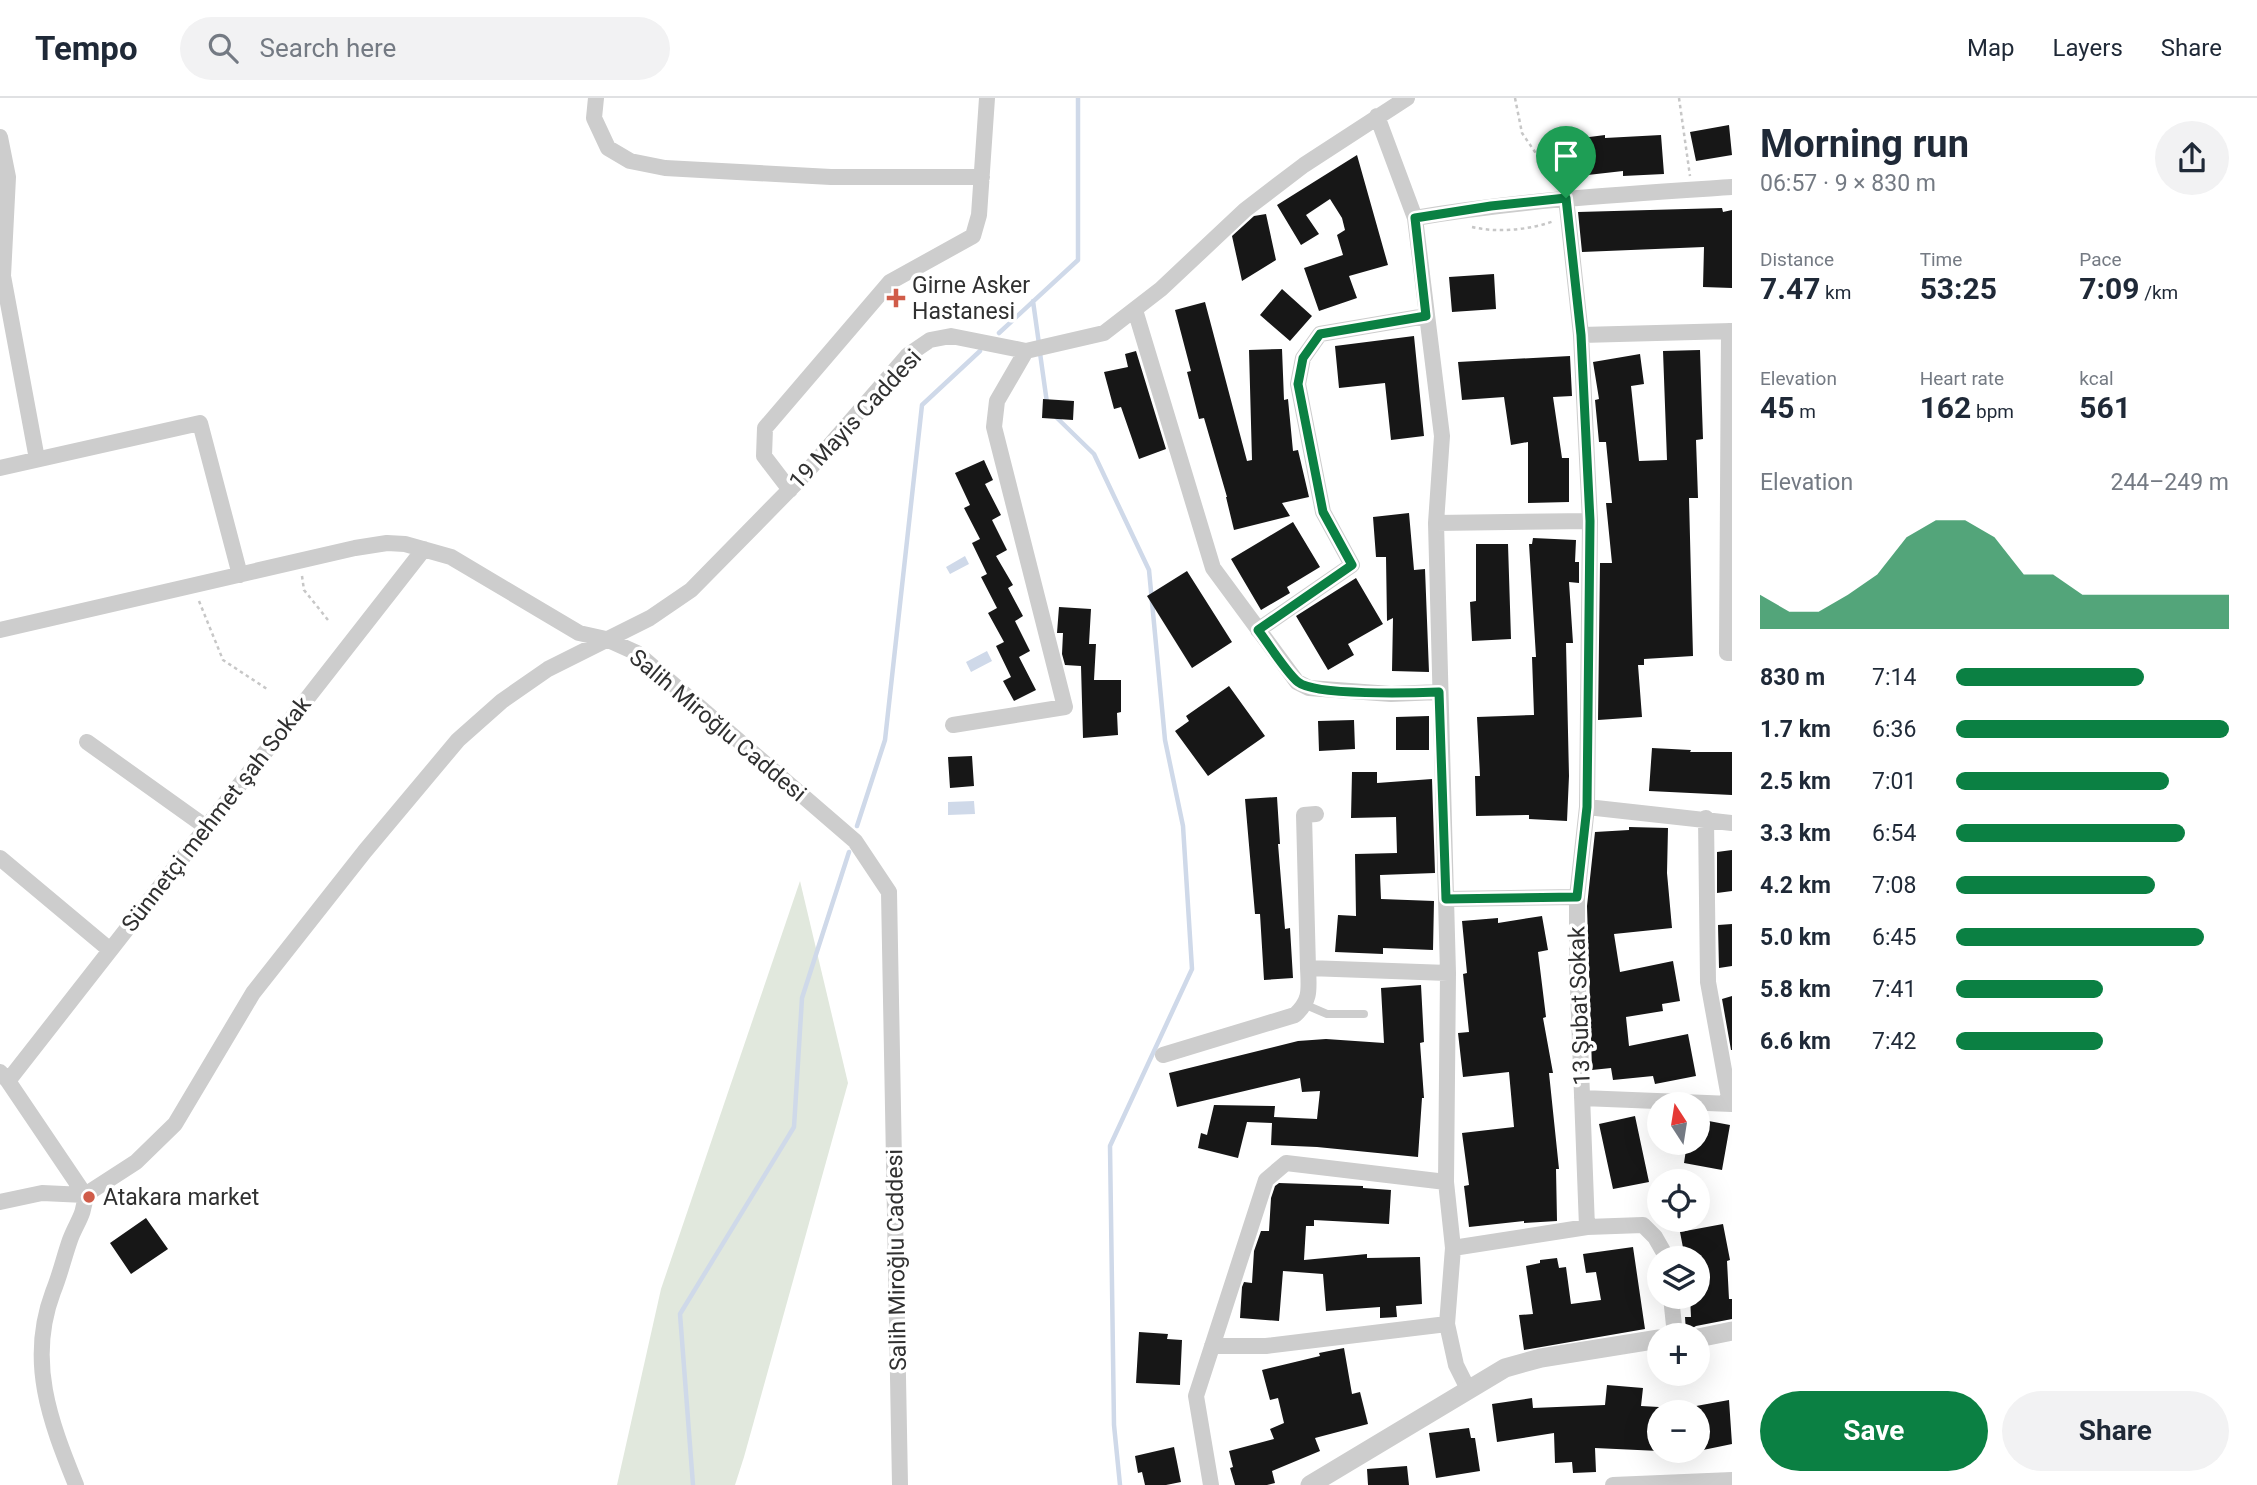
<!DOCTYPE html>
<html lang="en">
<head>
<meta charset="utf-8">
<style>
	body { margin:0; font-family:Roboto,sans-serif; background:#f2f2f3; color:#1f2937; height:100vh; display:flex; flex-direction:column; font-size:26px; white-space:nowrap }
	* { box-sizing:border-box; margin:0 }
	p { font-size:23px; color:#747a83 }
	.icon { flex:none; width:38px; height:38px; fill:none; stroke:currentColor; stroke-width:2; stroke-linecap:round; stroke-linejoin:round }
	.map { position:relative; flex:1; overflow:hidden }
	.side { display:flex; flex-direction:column; background:#fff; width:525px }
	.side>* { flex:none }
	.needle { width:46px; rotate:348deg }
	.buttons { position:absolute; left:1647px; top:994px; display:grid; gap:14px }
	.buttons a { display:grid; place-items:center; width:63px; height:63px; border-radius:50%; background:#fff; box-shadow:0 7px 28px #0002; font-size:35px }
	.pin { position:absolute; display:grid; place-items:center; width:60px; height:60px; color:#fff; margin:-72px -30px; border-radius:50% 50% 50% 0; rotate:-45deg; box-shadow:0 0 7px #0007 }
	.pin .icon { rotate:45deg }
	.round { display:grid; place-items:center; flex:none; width:74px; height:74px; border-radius:37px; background:#f2f2f3 }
	.overview { display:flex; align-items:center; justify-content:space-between; height:119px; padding:0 28px }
	h1 { font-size:38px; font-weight:700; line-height:52px }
	.figures { display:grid; grid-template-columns:repeat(3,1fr); gap:10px; height:119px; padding:7px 28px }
	.figures div { display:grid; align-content:center }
	.figures b { font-size:30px; font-weight:700 }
	.figures small { font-size:19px; font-weight:400 }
	.figures p { font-size:19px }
	.chart { height:196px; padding:14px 28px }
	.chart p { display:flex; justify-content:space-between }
	.chart svg { width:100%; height:126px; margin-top:7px; fill:#0b8043; opacity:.7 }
	.primary-button { display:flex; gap:14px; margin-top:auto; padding:14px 28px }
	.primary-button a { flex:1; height:80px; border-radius:42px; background:#0b8043; color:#fff; font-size:28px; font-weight:700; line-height:80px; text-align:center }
	.primary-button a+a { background:#f2f2f3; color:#1f2937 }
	ul { padding:0 28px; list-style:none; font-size:23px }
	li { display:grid; grid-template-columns:112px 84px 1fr; align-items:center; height:52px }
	li i { height:18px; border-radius:9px; background:#0b8043 }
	header { display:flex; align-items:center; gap:42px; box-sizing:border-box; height:98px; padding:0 35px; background:#fff; border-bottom:2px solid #e0e1e3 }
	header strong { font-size:33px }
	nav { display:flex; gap:38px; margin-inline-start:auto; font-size:24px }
	.search { width:490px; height:63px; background:#f2f2f3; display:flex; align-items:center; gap:18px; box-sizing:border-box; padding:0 24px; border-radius:38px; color:#747a83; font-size:26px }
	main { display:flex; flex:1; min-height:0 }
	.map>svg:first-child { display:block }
</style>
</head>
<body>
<header>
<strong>Tempo</strong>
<div class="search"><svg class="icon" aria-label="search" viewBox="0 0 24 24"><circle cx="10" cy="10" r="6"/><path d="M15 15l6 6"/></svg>Search here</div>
<nav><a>Map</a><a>Layers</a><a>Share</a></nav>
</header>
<main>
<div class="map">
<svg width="1732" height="1387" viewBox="0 0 1732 1387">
	<rect width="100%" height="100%" fill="#fff"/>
	<path fill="#e1e8dd" d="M800,783L848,985L744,1359L735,1387H617L661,1191Z"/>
	<path fill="#cfd9e9" d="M965,458L969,466L950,476L946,469Z
		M987,553L992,563L971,574L966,564Z
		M974,703L975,716L948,717V704Z"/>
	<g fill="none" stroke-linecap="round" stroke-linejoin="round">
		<path stroke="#cfd9e9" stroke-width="4.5" d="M1033,203L1039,246
			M999,235L1078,162V0
			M1040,255L1047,305
			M1055,318L1094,356L1149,472L1165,642L1183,728L1192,871L1110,1048L1114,1327L1120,1387
			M857,728L885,642L922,307L980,253
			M693,1387L680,1216L794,1029L802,900L849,754"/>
	</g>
	<path fill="#171717" d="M1729,27L1732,57L1696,63L1690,34Z
		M1605,37V40L1661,37L1664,76L1623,78V73L1570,79L1566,42Z
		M1357,57L1388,167L1349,178L1357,200L1319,213L1304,170L1343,157L1337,137L1345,132L1342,120L1330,101L1306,117L1319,136L1301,147L1277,107Z
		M1722,110L1723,114L1732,112V190L1703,189L1704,149L1582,154L1578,114Z
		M1266,116L1276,162L1242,183L1232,138L1254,118Z
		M1494,176L1496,211L1452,214L1449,179Z
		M1282,191L1312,218L1290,243L1260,217Z
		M1205,204L1247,363L1252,362L1249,252L1282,251L1284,302L1288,301L1293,353L1298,352L1309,399L1282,405L1290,418L1234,432L1226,399H1227L1204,320L1199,321L1187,274L1191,273L1175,212Z
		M1414,238L1424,338L1391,342L1385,285L1339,290L1335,248Z
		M1700,252L1703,341L1696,342L1698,400H1689L1693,558L1644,561V567H1638L1642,619L1598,622L1600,465H1612L1606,405H1612L1606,344H1599L1595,302L1599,301L1593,264L1640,256L1644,286L1631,288L1639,363L1667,362L1663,253Z
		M1136,253L1166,351L1139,361L1121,309L1114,311L1104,274L1128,269L1125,256Z
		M1570,258L1572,298L1553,299L1562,360H1569V404L1528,405V344L1511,347L1504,299L1462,302L1458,264Z
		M1043,301L1074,303L1073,322L1042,320Z
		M984,362L993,382L985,386L1001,417L992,422L1007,452L996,458L1013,487L1008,490L1023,518L1015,523L1030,553L1019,559L1036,592L1014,603L1003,583L1011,579L996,548L1004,544L988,515L997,510L981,479L987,476L972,445L980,441L964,410L970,407L955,375Z
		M1409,415L1414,472L1425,471L1429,574L1392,573L1393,520L1387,523L1386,459H1376L1373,419Z
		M1293,424L1320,469L1287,489L1290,495L1261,512L1231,461Z
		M1533,440L1576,442L1575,464H1579V485L1569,484L1573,545H1566L1569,678L1567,723L1529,721V717L1476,718L1475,678H1480L1477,619L1534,617L1532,559H1536L1529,446H1532Z
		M1476,446H1508L1511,541L1472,543L1470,504L1476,503Z
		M1187,473L1232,544L1192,570L1147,498Z
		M1356,480L1383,526L1348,546L1354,557L1328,572L1296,518Z
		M1059,509L1091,511L1089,546H1096L1094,582H1121V614L1117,615L1118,637L1083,640L1081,568L1065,567L1062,556L1063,535H1057Z
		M1229,588L1265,638L1208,678L1175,633L1189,623L1186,618Z
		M1429,618V652H1396V619Z
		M1354,622L1355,651L1319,653L1318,623Z
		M1652,650L1691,652L1690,654H1732V697L1649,693Z
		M972,658L974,688L950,690L948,659Z
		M1352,674H1377V685L1432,681L1435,775L1380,777L1381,801L1434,803L1433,852L1383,850V856L1335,854L1338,817L1356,818L1355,756L1397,755L1396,719L1351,720Z
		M1277,699L1280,746H1278L1285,831L1290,830L1293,880L1264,882L1260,816H1255L1245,701Z
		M1629,729L1668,730L1667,775L1672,830L1614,836L1620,874L1673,863L1680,903L1662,906L1663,913L1626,919L1629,948L1688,936L1696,978L1655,986L1653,978L1613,982L1611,970L1592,972L1587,808L1595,734L1629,732Z
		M1732,752V793L1717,795V754Z
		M1542,818L1548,852L1538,854L1546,919L1543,920L1553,975H1549L1559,1071H1556L1557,1123L1524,1125V1123L1469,1129L1464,1088L1469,1087L1462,1035L1514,1029L1509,974L1463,979L1458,935L1469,934L1463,876L1467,875L1462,823L1498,820V825Z
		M1732,826V868L1719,870L1718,827Z
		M1421,887L1424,944L1420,945L1424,1000H1422L1418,1059L1317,1049L1271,1047L1272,1025L1247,1024L1238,1060L1198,1050L1201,1035L1207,1037L1214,1007L1275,1008L1274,1019L1317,1021L1320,993L1302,994L1300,980L1177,1009L1169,975L1298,943L1326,941L1384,945L1381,890Z
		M1732,898V952H1731L1722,901Z
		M1635,1018L1649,1084L1613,1091L1599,1026Z
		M1698,1021L1730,1027L1722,1072L1684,1065L1687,1045H1698Z
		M1279,1085L1363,1088V1090L1391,1092L1389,1126L1314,1122V1128H1306L1304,1162L1367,1156V1160L1420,1159L1422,1206L1396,1208L1397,1219L1380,1220V1209L1326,1213L1323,1176L1283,1173L1279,1223L1240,1220L1242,1189L1244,1184L1252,1185L1254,1153L1261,1133H1269L1271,1100L1275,1088Z
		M146,1120L168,1151L131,1176L110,1145Z
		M1723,1126L1730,1162L1727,1163L1729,1201H1732V1221L1696,1228L1686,1234L1685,1219H1691L1690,1199H1698V1160H1685L1680,1134Z
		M1633,1149L1645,1231L1524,1252L1519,1217L1533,1216L1526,1168L1540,1165V1162L1557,1160L1559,1170L1566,1169L1571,1206L1601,1202L1596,1174L1586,1175L1583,1156Z
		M1139,1234L1168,1236L1167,1241L1182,1242L1180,1287L1136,1285Z
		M1344,1250L1352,1296L1360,1294L1368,1326L1315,1340L1320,1353L1272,1373L1275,1385L1267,1387H1235L1230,1370L1233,1369L1229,1353L1274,1341L1270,1331L1284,1325L1278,1300L1270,1302L1262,1272L1320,1258L1319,1255Z
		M1607,1287L1643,1290L1641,1308L1659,1309V1353L1595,1350L1596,1374L1573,1375L1572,1364L1555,1365L1554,1335L1497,1344L1492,1306L1532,1300L1533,1310L1605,1307Z
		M1729,1302L1732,1346L1703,1352L1696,1308Z
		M1469,1330L1471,1340H1475L1480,1373L1436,1380L1429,1335Z
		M1174,1349L1181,1384L1166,1387H1145L1142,1374L1138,1375L1135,1358Z
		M1407,1368L1409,1387H1368L1367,1371Z"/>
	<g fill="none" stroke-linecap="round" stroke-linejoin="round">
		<path stroke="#c7c7c7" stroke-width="2.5" stroke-dasharray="3.5 3.5" stroke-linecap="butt" d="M1515,0L1522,35L1557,86
			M1679,0L1690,78
			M1472,129C1498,135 1529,132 1554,123
			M302,478L304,492L328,522
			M199,503L223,562L267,591"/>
		<path stroke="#cdcdcd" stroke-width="8" d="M1306,907L1327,916H1364"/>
		<path stroke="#cdcdcd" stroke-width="16" d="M596,0L594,20L608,50L630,63L665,70L831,79H982
			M1377,18L1415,120L1442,338L1436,425L1448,875L1446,1084L1453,1150L1447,1226L1456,1267L1468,1291
			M0,39L8,79L3,178L37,361
			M1566,100L1581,237L1590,423L1587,709L1577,799V865L1587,1129
			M1415,120C1520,102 1625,96 1732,89
			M1135,212L1213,470L1297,584L1309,590L1391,596L1439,594
			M1729,233L1727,555H1732
			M1581,237L1732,233
			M0,370L200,325L240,477
			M790,392L764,358L765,330L890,184L973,138L979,117L987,0
			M1436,425L1590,423
			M0,532L355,450L387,445L405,446L451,459L579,535L606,541L637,555L855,743L889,794L900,1387
			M1258,532L1352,467L1323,414L1298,286L1303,260L1320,236L1426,218
			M953,627L1065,609L994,329L997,303L1026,253
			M87,644L206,729
			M1587,709L1732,725
			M1316,716L1304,717L1308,870L1448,875
			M1706,720L1708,884L1730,1005
			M0,760L110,852
			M1446,801L1577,799
			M1163,957L1295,917C1311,902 1309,892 1308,870
			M0,974L8,983L85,1097C85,1117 76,1125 70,1142C64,1159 60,1177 53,1194C27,1263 50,1323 76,1387
			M8,983L424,451
			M1582,1000L1732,1006
			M0,1104L42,1095L85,1097L136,1064L175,1026L253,895L365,753L458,642L502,603L548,571L650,520L691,492L805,376L908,257L930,242L951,238L1026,253L1104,235L1161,191L1245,112L1304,67L1407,0
			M1453,1150L1587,1129L1643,1127L1655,1139L1667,1160
			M1671,1199L1675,1237
			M1212,1248H1266L1447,1226
			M1211,1387L1196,1298L1266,1082L1286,1065L1446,1084
			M1613,1387L1732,1382"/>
		<path stroke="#cdcdcd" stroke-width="19" d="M1698,1240L1732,1233
			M1310,1387L1505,1270L1541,1260L1659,1241"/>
	</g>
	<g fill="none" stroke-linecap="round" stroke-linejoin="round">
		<defs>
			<path id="route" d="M1566,100L1581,237L1590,423L1587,709L1577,799L1446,801L1439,594C1414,595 1315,598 1298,584C1286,574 1268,545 1258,532L1352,467L1323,414L1298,286L1303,260L1320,236L1426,218L1415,120L1491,108Z"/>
		</defs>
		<use href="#route" stroke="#fff" stroke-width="14"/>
		<use href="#route" stroke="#0b8043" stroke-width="9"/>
	</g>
	<g fill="#d05c49" stroke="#fff" stroke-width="2.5">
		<path d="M892.5 189.5h7v7h7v7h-7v7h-7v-7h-7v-7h7z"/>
		<circle cx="89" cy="1099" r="7"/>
	</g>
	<g text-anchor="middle" stroke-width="7" stroke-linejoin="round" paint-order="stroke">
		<g font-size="23" fill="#303030" stroke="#fff" text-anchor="start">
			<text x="912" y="195">Girne Asker<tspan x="912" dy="26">Hastanesi</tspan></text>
			<text x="103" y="1107">Atakara market</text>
		</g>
		<g font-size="23" fill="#303030" stroke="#fff">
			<text transform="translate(855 321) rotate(-47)" y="8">19 Mayis Caddesi</text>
			<text transform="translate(718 627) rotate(40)" y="8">Salih Miroğlu Caddesi</text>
			<text transform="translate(216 716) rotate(-52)" y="8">Sünnetçi mehmet şah Sokak</text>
			<text transform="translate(1579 908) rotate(-92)" y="8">13 Şubat Sokak</text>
			<text transform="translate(896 1162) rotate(-91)" y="8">Salih Miroğlu Caddesi</text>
		</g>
	</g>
</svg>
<div class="buttons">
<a><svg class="needle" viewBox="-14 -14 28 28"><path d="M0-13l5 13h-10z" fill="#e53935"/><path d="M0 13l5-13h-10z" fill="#747a83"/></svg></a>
<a><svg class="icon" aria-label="locate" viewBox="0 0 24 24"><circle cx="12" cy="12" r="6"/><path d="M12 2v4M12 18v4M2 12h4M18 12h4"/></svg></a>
<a><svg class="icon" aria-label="layers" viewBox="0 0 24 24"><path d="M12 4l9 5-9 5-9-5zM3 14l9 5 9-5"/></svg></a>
<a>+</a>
<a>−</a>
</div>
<div class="pin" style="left:1566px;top:100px;background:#1e9e55"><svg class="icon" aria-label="arrive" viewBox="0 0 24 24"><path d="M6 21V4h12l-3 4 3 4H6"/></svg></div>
</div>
<section class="side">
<div class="overview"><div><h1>Morning run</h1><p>06:57 · 9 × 830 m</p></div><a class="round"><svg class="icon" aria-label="share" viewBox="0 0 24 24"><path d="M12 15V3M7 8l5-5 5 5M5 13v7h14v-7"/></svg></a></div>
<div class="figures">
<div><p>Distance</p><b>7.47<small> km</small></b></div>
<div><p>Time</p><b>53:25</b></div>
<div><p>Pace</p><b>7:09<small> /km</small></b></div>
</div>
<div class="figures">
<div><p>Elevation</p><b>45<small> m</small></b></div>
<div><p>Heart rate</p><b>162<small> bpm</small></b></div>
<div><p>kcal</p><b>561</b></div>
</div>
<div class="chart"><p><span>Elevation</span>244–249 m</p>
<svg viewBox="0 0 160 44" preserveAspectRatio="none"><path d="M0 44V32L10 38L20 38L30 32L40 25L50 12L60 6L70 6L80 12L90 25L100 25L110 32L120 32L130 32L140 32L150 32L160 32V44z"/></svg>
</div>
<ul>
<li><b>830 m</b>7:14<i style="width:69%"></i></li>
<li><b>1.7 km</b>6:36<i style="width:100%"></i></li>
<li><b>2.5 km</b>7:01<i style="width:78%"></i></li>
<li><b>3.3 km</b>6:54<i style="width:84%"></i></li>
<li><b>4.2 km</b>7:08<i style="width:73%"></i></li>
<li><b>5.0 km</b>6:45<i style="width:91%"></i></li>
<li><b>5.8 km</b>7:41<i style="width:54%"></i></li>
<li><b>6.6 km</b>7:42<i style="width:54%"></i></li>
</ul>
<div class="primary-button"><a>Save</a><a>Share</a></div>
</section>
</main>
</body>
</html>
